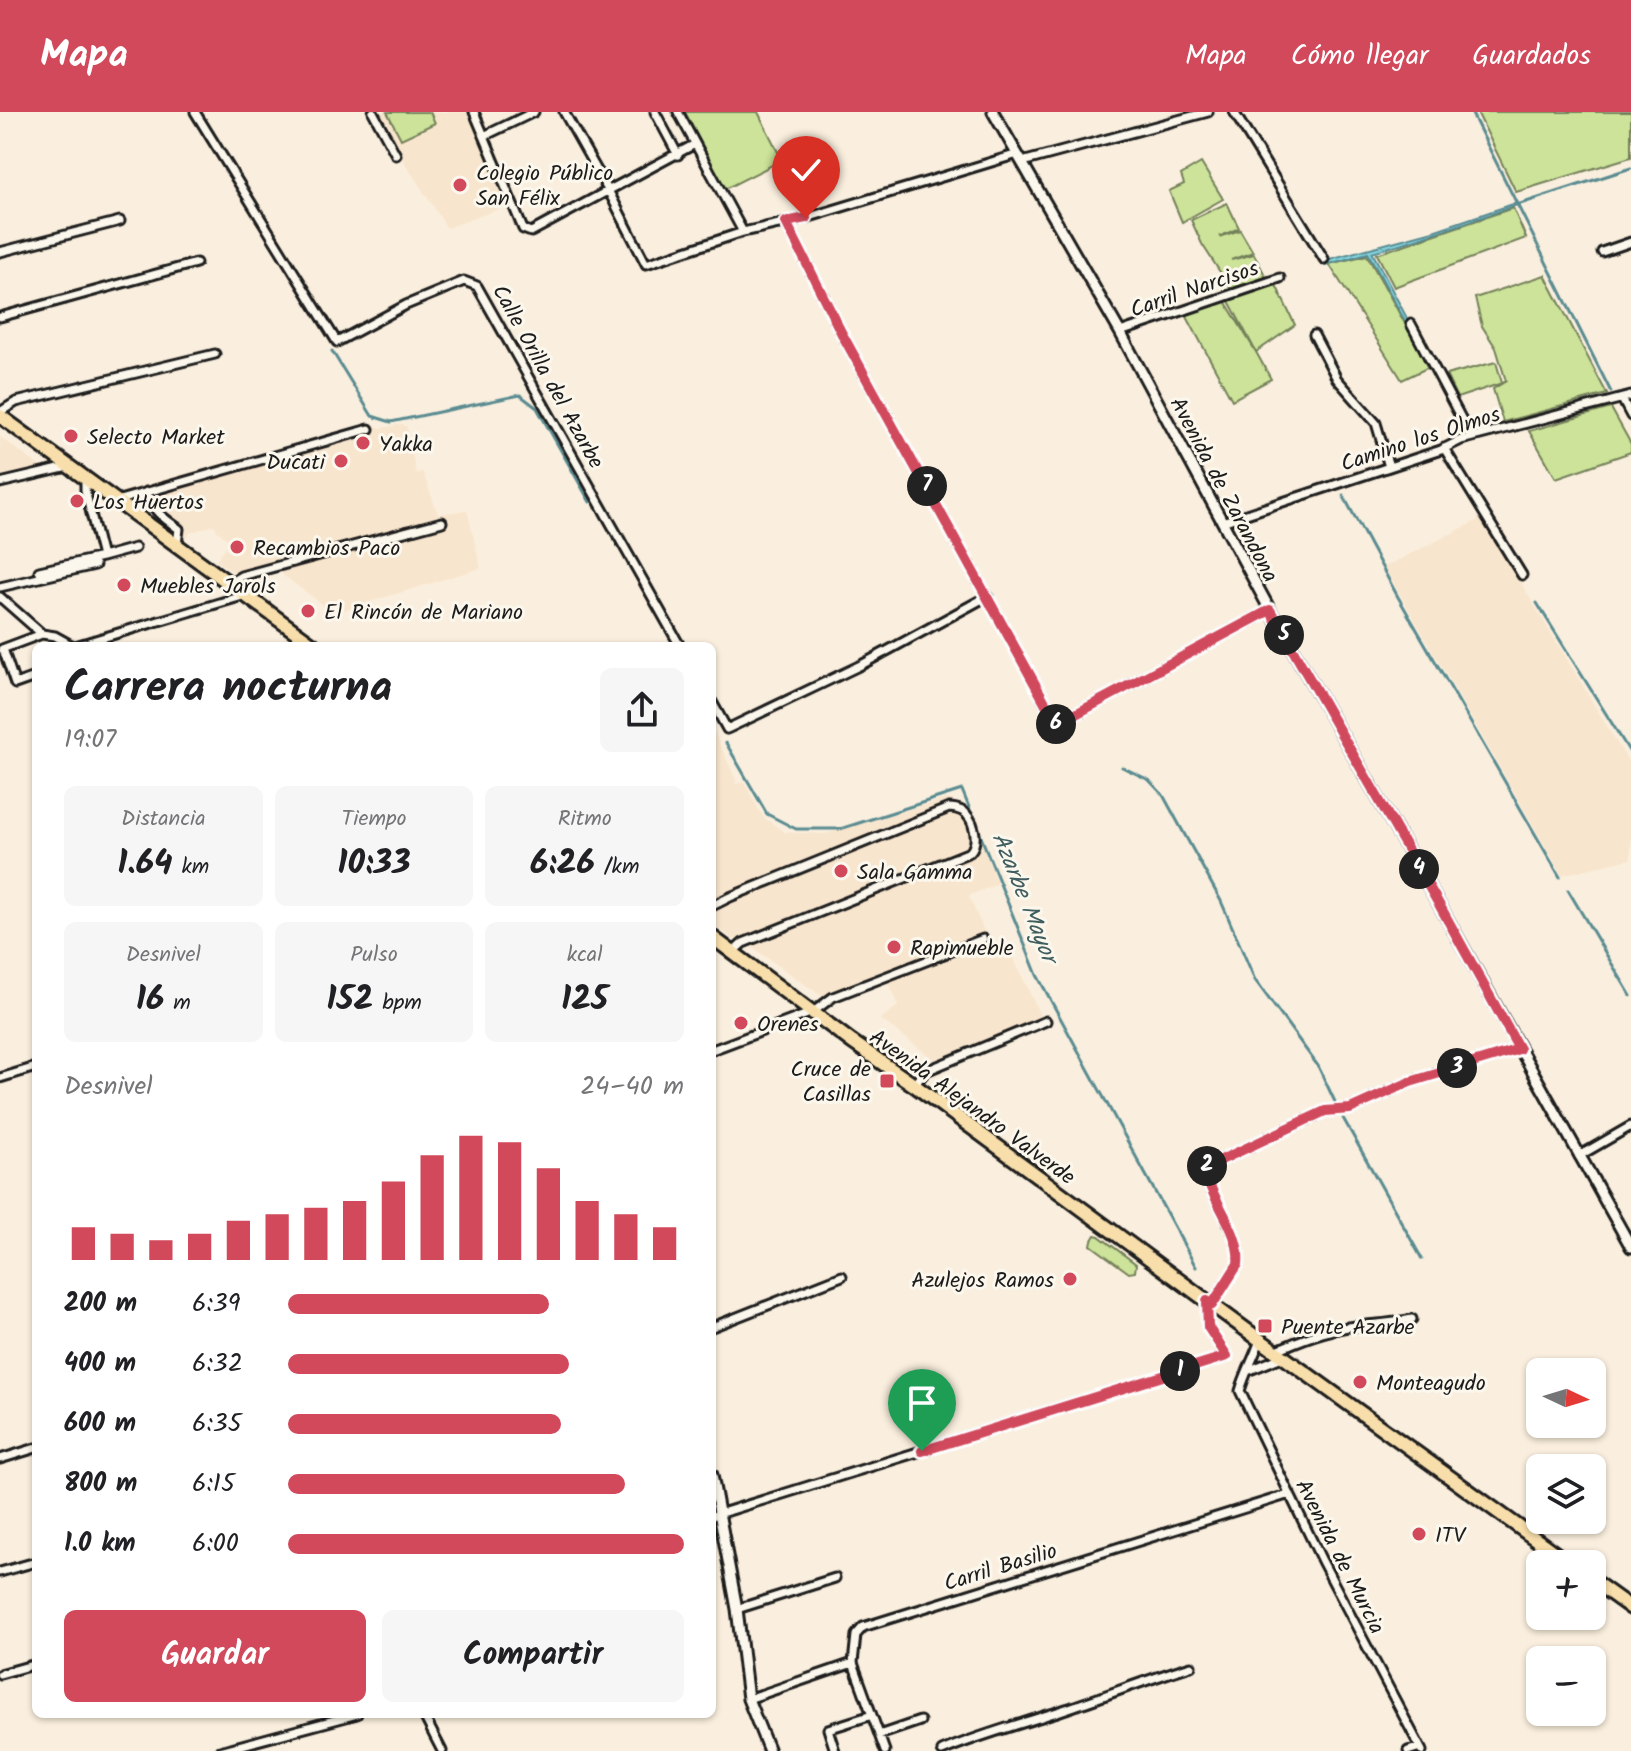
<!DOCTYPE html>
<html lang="es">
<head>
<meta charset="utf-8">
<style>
	body { margin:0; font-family:Kalam,sans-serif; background:#f6f6f6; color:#202124; height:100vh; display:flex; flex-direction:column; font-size:30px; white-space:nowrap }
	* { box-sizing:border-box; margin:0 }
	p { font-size:26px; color:#757577 }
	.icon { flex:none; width:44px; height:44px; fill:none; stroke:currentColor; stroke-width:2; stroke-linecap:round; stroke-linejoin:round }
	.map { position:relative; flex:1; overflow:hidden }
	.panel { position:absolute; left:32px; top:530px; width:684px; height:1076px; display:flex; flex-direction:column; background:#fff; border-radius:12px; box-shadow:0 2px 6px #0004 }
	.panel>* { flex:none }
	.needle { width:52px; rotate:94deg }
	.tools { position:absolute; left:1526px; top:1246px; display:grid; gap:16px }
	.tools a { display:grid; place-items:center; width:80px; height:80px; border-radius:12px; background:#fff; box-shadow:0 2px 6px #0004; font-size:40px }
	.pin { position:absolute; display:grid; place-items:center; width:68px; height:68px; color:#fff; margin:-82px -34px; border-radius:50% 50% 50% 0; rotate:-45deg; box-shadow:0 0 8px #0007 }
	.pin .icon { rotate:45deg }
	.km { position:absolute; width:40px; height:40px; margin:-20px; border-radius:50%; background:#222; color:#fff; font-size:22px; line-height:40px; text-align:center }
	.round { display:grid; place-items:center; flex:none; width:84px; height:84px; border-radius:12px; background:#f6f6f6 }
	.head { display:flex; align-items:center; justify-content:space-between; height:136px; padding:0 32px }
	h1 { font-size:44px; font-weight:700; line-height:60px }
	.stats { display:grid; grid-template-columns:repeat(3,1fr); gap:12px; height:136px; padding:8px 32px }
	.stats div { display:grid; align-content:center; border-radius:12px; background:#f6f6f6; text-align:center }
	.stats b { font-size:34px; font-weight:700 }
	.stats small { font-size:22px; font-weight:400 }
	.stats p { font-size:22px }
	.chart { height:224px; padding:16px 32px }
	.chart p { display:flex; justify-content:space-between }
	.chart svg { width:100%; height:144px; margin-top:8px; stroke:#d1495b; stroke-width:6 }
	.button { display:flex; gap:16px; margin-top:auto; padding:16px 32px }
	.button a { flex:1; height:92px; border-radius:12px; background:#d1495b; color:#fff; font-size:32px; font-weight:700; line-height:92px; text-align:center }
	.button a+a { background:#f6f6f6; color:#202124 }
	ul { padding:0 32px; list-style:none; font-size:26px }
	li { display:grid; grid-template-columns:128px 96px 1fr; align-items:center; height:60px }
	li i { height:20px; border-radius:10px; background:#d1495b }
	header { display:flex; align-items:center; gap:48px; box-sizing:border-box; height:112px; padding:0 40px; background:#d1495b; color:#fff }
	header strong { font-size:38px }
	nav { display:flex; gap:44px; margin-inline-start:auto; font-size:28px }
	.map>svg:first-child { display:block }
</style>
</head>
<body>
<header>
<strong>Mapa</strong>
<nav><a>Mapa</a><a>Cómo llegar</a><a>Guardados</a></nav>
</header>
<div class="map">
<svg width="1631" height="1639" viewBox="0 0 1631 1639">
	<rect width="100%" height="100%" fill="#faefde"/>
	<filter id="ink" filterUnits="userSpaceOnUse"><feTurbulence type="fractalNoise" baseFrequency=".0125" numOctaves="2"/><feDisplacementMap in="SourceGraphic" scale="16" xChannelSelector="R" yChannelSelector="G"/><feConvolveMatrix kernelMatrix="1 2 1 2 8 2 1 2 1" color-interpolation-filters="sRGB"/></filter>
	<g filter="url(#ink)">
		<path fill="#f8e5cd" d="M380,0H471L510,93L447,116L406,53Z
			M369,311L381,316L402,312L407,315L416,361L423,360L438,402L467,398L481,456L334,501L284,464L280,458L258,462L250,473L216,448L230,429L217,419L215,413L195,419L190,421L187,426L120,380Z
			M0,325L41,355L0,365Z
			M1482,406L1631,654V747L1562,763L1384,455Z
			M712,615L736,668L735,672L744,670L763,705L785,720L825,722L946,687L963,692L985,739L997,772L969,784L991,835L1006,830L1041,905L935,948L880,907L898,894L884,861L823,885L740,827H733L712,812Z"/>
		<path fill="#cce399" stroke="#74805a" stroke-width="2" d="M387,0H430L435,11L401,27Z
			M685,0H758L782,48L725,77Z
			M1477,0H1631V45L1516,80Z
			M1201,51L1223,87L1182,110L1169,79L1184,72L1181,63Z
			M1227,91L1239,116L1219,125L1240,118L1253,140L1231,148L1254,142L1266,165L1231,177L1202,132L1191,108Z
			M1513,96L1526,126L1394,175L1377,142Z
			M1367,143L1429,255L1402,268L1329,152Z
			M1545,163L1607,282L1503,310L1493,277L1506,269L1496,236L1482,214L1475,186Z
			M1276,173L1295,213L1256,240L1271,267L1232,288L1186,203L1225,189L1256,240L1229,189Z
			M1496,250L1502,271L1457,286L1446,263Z
			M1611,296L1631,332V340L1556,366L1529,319Z
			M1095,1123L1099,1124L1136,1152L1135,1160L1129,1161L1091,1133L1092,1128Z"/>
		<path fill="#84d5df" stroke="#5a8b91" stroke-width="2" d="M1516,91L1517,93C1469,110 1421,127 1372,140L1427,244L1425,246L1368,141L1325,153L1322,149L1433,119Z"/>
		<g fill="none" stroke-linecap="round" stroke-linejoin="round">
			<path stroke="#5a8b91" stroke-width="3" d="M1471,0L1611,280
				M1517,93L1631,56
				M332,239L372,304L391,310L520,283L537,296L590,390
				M1343,383L1398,485L1560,765
				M1537,491L1631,642
				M726,631L767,702L796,717H840L962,678L1037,863L1196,1155
				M1122,655L1149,668L1163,683L1221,789L1255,868L1318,954L1336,992
				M1568,778L1631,884
				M1343,1006L1422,1147"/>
			<defs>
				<path id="minor" d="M195,0L337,230L406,193L464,169L477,174L680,534
					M373,0L396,43
					M474,0L523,117L531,120L695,32
					M564,0L608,78L646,152L743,120L806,106L1018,42
					M655,0L678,43
					M678,0L743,120
					M1234,0L1324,147
					M484,24L534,0
					M1022,50L1208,0
					M786,110L842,222L1057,612L1270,498
					M0,140L120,109
					M1602,140L1631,130
					M0,205L196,151
					M1411,212L1471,325
					M1120,220L1280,166
					M1314,223L1337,267L1376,311L1389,355
					M1622,287L1631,304
					M0,300L16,290L215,242
					M1444,336L1522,463
					M0,371L68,355
					M146,380C151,398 164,406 179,417L177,432
					M116,389L369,317
					M1222,410L1441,338L1461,328L1631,284
					M102,445L135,436
					M39,459L102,445L85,378V366
					M229,471L241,464L442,410
					M0,475L95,453
					M0,485L42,522L55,524L73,534
					M75,534L246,483
					M2,537L42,522
					M3,537L15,572L32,566
					M712,590L727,617L863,552L988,484
					M712,794L730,785L949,696C953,696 958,697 962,699C974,706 980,729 970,740L743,831L733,840
					M712,938L813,900L833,885L983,827
					M0,966L36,955
					M914,973L926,959L933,956L1046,909
					M1579,1044L1631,1014
					M1212,1192L1238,1152C1242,1120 1209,1087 1204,1056L1325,999L1350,997L1410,970L1519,937
					M712,1215L842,1164
					M1260,1228C1254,1246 1245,1261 1240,1279L1322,1449L1422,1639
					M1275,1239C1299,1228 1322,1219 1348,1215C1370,1212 1390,1212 1412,1207
					M1250,1258L1282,1245
					M0,1347L36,1336
					M712,1404L1227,1244L1208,1215L1207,1189
					M0,1460L36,1450
					M737,1497L835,1466
					M853,1551L885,1639
					M0,1562L36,1552
					M748,1587L853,1551L856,1523L863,1515L1290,1382
					M423,1602L442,1639
					M879,1623L920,1609
					M220,1639L357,1602
					M835,1639L828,1617L872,1603
					M942,1639C982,1622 1025,1611 1066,1597C1108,1583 1148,1567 1191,1554
					M1408,1639L1420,1635"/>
				<path id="tertiary" d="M993,0L1120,220L1270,498L1440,794L1631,1135
					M712,1363L737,1497L748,1587L769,1639"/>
				<path id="primary" d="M0,304L315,534
					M712,825L852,930L914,973L1260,1228L1570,1452
					M1592,1468L1631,1496"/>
			</defs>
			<use href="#minor" stroke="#1c1c1c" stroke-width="13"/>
			<use href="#tertiary" stroke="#1c1c1c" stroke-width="15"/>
			<use href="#primary" stroke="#1c1c1c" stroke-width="18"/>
			<use href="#minor" stroke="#fbf7ec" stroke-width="7"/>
			<use href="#tertiary" stroke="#fbf7ec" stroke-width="9"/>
			<use href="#primary" stroke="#f8deab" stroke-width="12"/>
		</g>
	</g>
	<g fill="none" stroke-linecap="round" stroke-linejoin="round" filter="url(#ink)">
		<defs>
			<path id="route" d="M806,106L786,110L842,222L1057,612L1270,498L1440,794L1519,937L1410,970L1350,997L1325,999L1204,1056C1210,1087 1242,1120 1238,1152L1212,1193L1207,1189L1208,1215L1227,1244L922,1339"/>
		</defs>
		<use href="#route" stroke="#fff" stroke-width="16"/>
		<use href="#route" stroke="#d1495b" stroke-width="10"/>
	</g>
	<g fill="#d1495b" stroke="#fbf7ec" stroke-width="3">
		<circle cx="460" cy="73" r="8"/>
		<circle cx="71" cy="324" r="8"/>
		<circle cx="363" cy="331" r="8"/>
		<circle cx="341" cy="349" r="8"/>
		<circle cx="77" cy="389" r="8"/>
		<circle cx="237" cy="435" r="8"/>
		<circle cx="124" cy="473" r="8"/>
		<circle cx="308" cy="499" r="8"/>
		<circle cx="841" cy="759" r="8"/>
		<circle cx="894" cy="835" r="8"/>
		<circle cx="741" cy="911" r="8"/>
		<rect x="879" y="961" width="16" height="16" rx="4"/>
		<circle cx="1070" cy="1167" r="8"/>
		<rect x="1257" y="1206" width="16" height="16" rx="4"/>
		<circle cx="1360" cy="1270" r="8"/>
		<circle cx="1419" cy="1422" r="8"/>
	</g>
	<g text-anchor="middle" stroke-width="6" stroke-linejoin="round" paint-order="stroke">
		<g font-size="22" fill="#1c1c1c" stroke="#fbf7ec" text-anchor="start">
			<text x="476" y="68">Colegio Público<tspan x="476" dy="25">San Félix</tspan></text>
			<text x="87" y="332">Selecto Market</text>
			<text x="379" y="339">Yakka</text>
			<text x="325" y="357" text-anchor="end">Ducati</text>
			<text x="93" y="397">Los Huertos</text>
			<text x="253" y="443">Recambios Paco</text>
			<text x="140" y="481">Muebles Jarols</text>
			<text x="324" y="507">El Rincón de Mariano</text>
			<text x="857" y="767">Sala Gamma</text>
			<text x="910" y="843">Rapimueble</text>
			<text x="757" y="919">Orenes</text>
			<text x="871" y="964" text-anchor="end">Cruce de<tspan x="871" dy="25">Casillas</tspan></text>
			<text x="1054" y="1175" text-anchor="end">Azulejos Ramos</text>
			<text x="1281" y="1222">Puente Azarbe</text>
			<text x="1376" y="1278">Monteagudo</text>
			<text x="1435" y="1430">ITV</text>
		</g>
		<g font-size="22" fill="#1c1c1c" stroke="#fbf7ec">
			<text transform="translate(1194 176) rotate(-19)" y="8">Carril Narcisos</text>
			<text transform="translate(549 264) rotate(61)" y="8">Calle Orilla del Azarbe</text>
			<text transform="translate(1420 326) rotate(-18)" y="8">Camino los Olmos</text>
			<text transform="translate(1225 377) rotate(62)" y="8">Avenida de Zarandona</text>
			<text transform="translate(973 994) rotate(36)" y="8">Avenida Alejandro Valverde</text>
			<text transform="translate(1341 1444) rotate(63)" y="8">Avenida de Murcia</text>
			<text transform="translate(1000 1454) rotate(-17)" y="8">Carril Basilio</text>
		</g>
		<g font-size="24" font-style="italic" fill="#405d60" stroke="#fbf7ec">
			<text transform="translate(1025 785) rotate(68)" y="8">Azarbe Mayor</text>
		</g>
	</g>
</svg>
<div class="tools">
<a><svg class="needle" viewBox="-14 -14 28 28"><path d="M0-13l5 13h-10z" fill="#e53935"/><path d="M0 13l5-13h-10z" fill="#757577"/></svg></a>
<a><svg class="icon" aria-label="layers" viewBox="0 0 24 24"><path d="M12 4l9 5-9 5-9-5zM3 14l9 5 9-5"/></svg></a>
<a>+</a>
<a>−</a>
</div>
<div class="pin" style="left:922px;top:1339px;background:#1e9e55"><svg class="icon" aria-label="arrive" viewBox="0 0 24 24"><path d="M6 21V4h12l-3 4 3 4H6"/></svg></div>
<div class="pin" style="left:806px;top:106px;background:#d93025"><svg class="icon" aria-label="check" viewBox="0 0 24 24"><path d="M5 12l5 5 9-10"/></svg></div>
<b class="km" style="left:1180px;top:1259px">1</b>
<b class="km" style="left:1207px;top:1054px">2</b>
<b class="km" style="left:1457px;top:956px">3</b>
<b class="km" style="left:1419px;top:757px">4</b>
<b class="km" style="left:1284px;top:523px">5</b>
<b class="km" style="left:1056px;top:612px">6</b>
<b class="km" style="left:927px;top:374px">7</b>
<section class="panel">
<div class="head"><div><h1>Carrera nocturna</h1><p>19:07</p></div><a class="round"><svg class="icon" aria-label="share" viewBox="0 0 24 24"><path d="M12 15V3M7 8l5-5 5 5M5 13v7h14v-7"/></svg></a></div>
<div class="stats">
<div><p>Distancia</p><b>1.64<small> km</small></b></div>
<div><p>Tiempo</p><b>10:33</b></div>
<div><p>Ritmo</p><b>6:26<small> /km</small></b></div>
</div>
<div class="stats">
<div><p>Desnivel</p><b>16<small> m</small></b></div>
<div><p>Pulso</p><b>152<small> bpm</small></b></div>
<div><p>kcal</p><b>125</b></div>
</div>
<div class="chart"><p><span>Desnivel</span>24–40 m</p>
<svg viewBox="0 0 160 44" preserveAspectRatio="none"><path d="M5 44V34M15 44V36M25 44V38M35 44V36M45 44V32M55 44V30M65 44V28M75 44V26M85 44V20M95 44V12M105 44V6M115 44V8M125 44V16M135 44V26M145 44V30M155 44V34"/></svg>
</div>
<ul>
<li><b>200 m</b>6:39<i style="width:66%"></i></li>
<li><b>400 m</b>6:32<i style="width:71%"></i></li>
<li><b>600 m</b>6:35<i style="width:69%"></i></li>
<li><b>800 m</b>6:15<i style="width:85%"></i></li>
<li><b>1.0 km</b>6:00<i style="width:100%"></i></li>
</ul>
<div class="button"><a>Guardar</a><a>Compartir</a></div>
</section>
</div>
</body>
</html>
